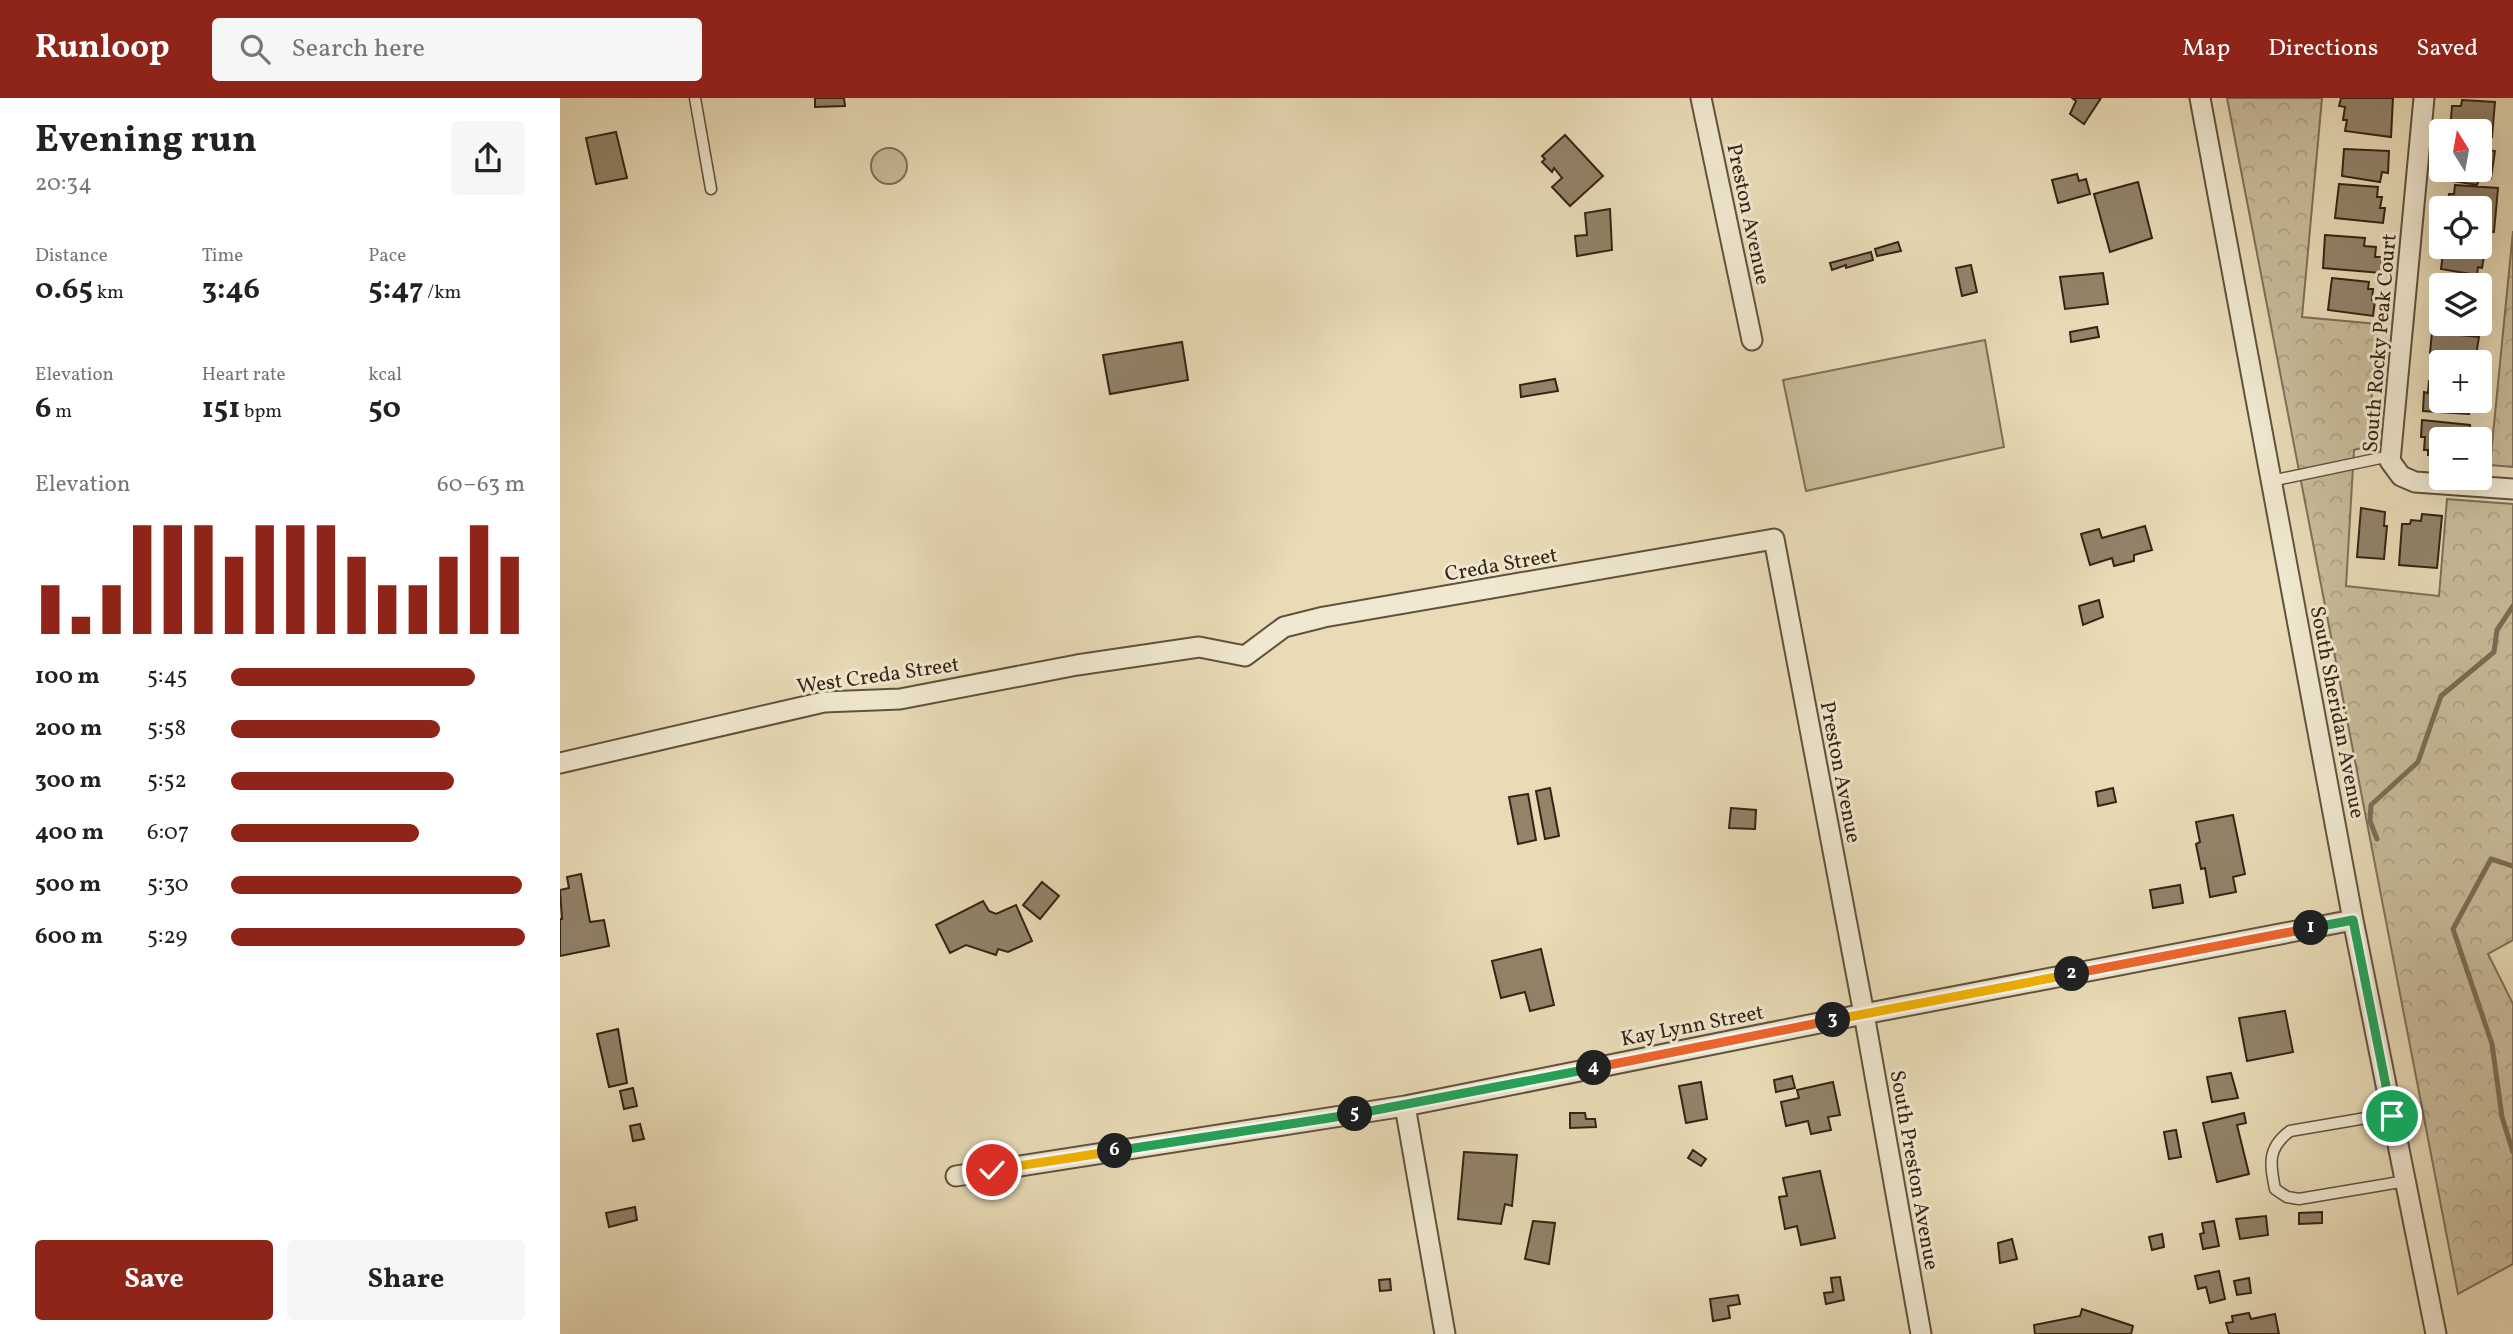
<!DOCTYPE html>
<html lang="en">
<head>
<meta charset="utf-8">
<style>
	body { margin:0; font-family:Vollkorn,serif; background:#f6f6f6; color:#222; height:100vh; display:flex; flex-direction:column; font-size:26px; white-space:nowrap }
	* { box-sizing:border-box; margin:0 }
	p { font-size:23px; color:#767676 }
	.icon { flex:none; width:38px; height:38px; fill:none; stroke:currentColor; stroke-width:2; stroke-linecap:round; stroke-linejoin:round }
	.map { position:relative; flex:1; overflow:hidden }
	.sheet { display:flex; flex-direction:column; background:#fff; width:560px }
	.sheet>* { flex:none }
	.needle { width:46px; rotate:349deg }
	.fabs { position:absolute; left:1869px; top:21px; display:grid; gap:14px }
	.fabs a { display:grid; place-items:center; width:63px; height:63px; border-radius:7px; background:#fff; box-shadow:0 7px 28px #0002; font-size:35px }
	.pin { position:absolute; display:grid; place-items:center; width:60px; height:60px; color:#fff; margin:-30px; border:4px solid #fff; border-radius:50%; box-shadow:0 2px 7px #0007 }
	.km { position:absolute; width:35px; height:35px; margin:-18px; border-radius:50%; background:#222; color:#fff; font-size:19px; line-height:35px; text-align:center }
	.round { display:grid; place-items:center; flex:none; width:74px; height:74px; border-radius:7px; background:#f6f6f6 }
	.head { display:flex; align-items:center; justify-content:space-between; height:119px; padding:0 35px }
	h1 { font-size:38px; font-weight:700; line-height:52px }
	.metrics { display:grid; grid-template-columns:repeat(3,1fr); gap:10px; height:119px; padding:7px 35px }
	.metrics div { display:grid; align-content:center }
	.metrics b { font-size:30px; font-weight:700 }
	.metrics small { font-size:19px; font-weight:400 }
	.metrics p { font-size:19px }
	.chart { height:196px; padding:14px 35px }
	.chart p { display:flex; justify-content:space-between }
	.chart svg { width:100%; height:126px; margin-top:7px; stroke:#8f2418; stroke-width:6 }
	.button { display:flex; gap:14px; margin-top:auto; padding:14px 35px }
	.button a { flex:1; height:80px; border-radius:7px; background:#8f2418; color:#fff; font-size:28px; font-weight:700; line-height:80px; text-align:center }
	.button a+a { background:#f6f6f6; color:#222 }
	ul { padding:0 35px; list-style:none; font-size:23px }
	li { display:grid; grid-template-columns:112px 84px 1fr; align-items:center; height:52px }
	li i { height:18px; border-radius:9px; background:#8f2418 }
	header { display:flex; align-items:center; gap:42px; box-sizing:border-box; height:98px; padding:0 35px; background:#8f2418; color:#fff }
	header strong { font-size:33px }
	nav { display:flex; gap:38px; margin-inline-start:auto; font-size:24px }
	.search { width:490px; height:63px; background:#f6f6f6; display:flex; align-items:center; gap:18px; box-sizing:border-box; padding:0 24px; border-radius:7px; color:#767676; font-size:26px }
	main { display:flex; flex:1; min-height:0 }
	.map>svg:first-child { display:block }
</style>
</head>
<body>
<header>
<strong>Runloop</strong>
<div class="search"><svg class="icon" aria-label="search" viewBox="0 0 24 24"><circle cx="10" cy="10" r="6"/><path d="M15 15l6 6"/></svg>Search here</div>
<nav><a>Map</a><a>Directions</a><a>Saved</a></nav>
</header>
<main>
<section class="sheet">
<div class="head"><div><h1>Evening run</h1><p>20:34</p></div><a class="round"><svg class="icon" aria-label="share" viewBox="0 0 24 24"><path d="M12 15V3M7 8l5-5 5 5M5 13v7h14v-7"/></svg></a></div>
<div class="metrics">
<div><p>Distance</p><b>0.65<small> km</small></b></div>
<div><p>Time</p><b>3:46</b></div>
<div><p>Pace</p><b>5:47<small> /km</small></b></div>
</div>
<div class="metrics">
<div><p>Elevation</p><b>6<small> m</small></b></div>
<div><p>Heart rate</p><b>151<small> bpm</small></b></div>
<div><p>kcal</p><b>50</b></div>
</div>
<div class="chart"><p><span>Elevation</span>60–63 m</p>
<svg viewBox="0 0 160 44" preserveAspectRatio="none"><path d="M5 44V27M15 44V38M25 44V27M35 44V6M45 44V6M55 44V6M65 44V17M75 44V6M85 44V6M95 44V6M105 44V17M115 44V27M125 44V27M135 44V17M145 44V6M155 44V17"/></svg>
</div>
<ul>
<li><b>100 m</b>5:45<i style="width:83%"></i></li>
<li><b>200 m</b>5:58<i style="width:71%"></i></li>
<li><b>300 m</b>5:52<i style="width:76%"></i></li>
<li><b>400 m</b>6:07<i style="width:64%"></i></li>
<li><b>500 m</b>5:30<i style="width:99%"></i></li>
<li><b>600 m</b>5:29<i style="width:100%"></i></li>
</ul>
<div class="button"><a>Save</a><a>Share</a></div>
</section>
<div class="map">
<svg width="1953" height="1236" viewBox="0 0 1953 1236">
	<defs>
		<pattern id="forest-crowns" width="20" height="18" patternUnits="userSpaceOnUse" patternTransform="scale(1.75)"><rect width="20" height="18" fill="#c9bc9b"/><path d="M2 6a3 3 0 1 1 6 0M12 15a3 3 0 1 1 6 0" fill="none" stroke="#ada185"/></pattern>
	</defs>
	<rect width="100%" height="100%" fill="#e8dbb6"/>
	<filter id="stains"><feTurbulence type="fractalNoise" baseFrequency=".00286" numOctaves="4"/><feColorMatrix values="0 0 0 0 .2 0 0 0 0 .09 0 0 0 0 .02 0 0 0 .5 -.17"/></filter>
	<radialGradient id="worn" r=".72"><stop offset=".6" stop-color="#630" stop-opacity="0"/><stop offset="1" stop-color="#630" stop-opacity=".3"/></radialGradient>
	<path fill="url(#forest-crowns)" stroke="#7e7058" stroke-width="2" d="M1667,0H1762L1742,219L1817,226L1808,348L1794,352L1786,488L1879,498L1887,401L1953,406V842L1928,856L1953,906V1166L1898,1196Z
		M1953,133V369L1930,367Z"/>
	<path fill="#c9bc9b" stroke="#7e7058" stroke-width="2" d="M311 68a18 18 0 1 1 36 0a18 18 0 1 1-36 0Z
		M1425,242L1444,349L1246,393L1223,282Z"/>
	<g fill="none" stroke-linecap="round" stroke-linejoin="round">
		<path stroke="#7b6d55" stroke-width="5" d="M1817,741L1810,723L1811,707L1858,664L1881,598L1934,554L1937,532L1953,508
			M1953,768L1931,761L1893,831L1932,946L1942,1019L1953,1054"/>
	</g>
	<path fill="#928369" stroke="#342415" stroke-width="2" d="M255,0H284L285,8L255,9Z
		M1512,0H1541L1524,26L1510,16L1516,3Z
		M1781,0H1833L1831,39L1785,33L1787,22H1783L1785,9L1779,8Z
		M1902,2L1935,4L1932,39L1920,38V33H1890L1892,8H1901Z
		M56,34L67,80L36,86L26,40Z
		M1005,37L1043,78L1010,108L992,89L1002,80L994,70L992,74L982,64L985,61L982,58Z
		M1784,51L1829,53L1828,75L1822,74L1820,84L1782,78Z
		M1920,51L1935,53L1931,80L1922,76L1917,87L1880,81L1881,72H1920Z
		M1517,76L1519,83L1526,81L1530,96L1498,105L1492,82Z
		M1578,84L1592,140L1550,154L1534,96Z
		M1779,86L1818,89L1817,99H1822L1820,110H1825L1823,125L1775,120Z
		M1895,87L1938,90L1934,134L1920,133V110H1887L1889,96H1894Z
		M1050,111L1052,152L1017,158L1015,138L1027,137L1025,115Z
		M1881,136V149H1918L1925,152L1922,170L1918,169L1917,177L1881,171L1883,155L1878,154Z
		M1765,137L1805,140L1804,148L1816,149L1815,159H1822L1821,175L1763,170Z
		M1338,144L1341,153L1317,158L1315,151Z
		M1311,154L1313,162L1286,170V167L1272,172L1270,165Z
		M1411,167L1417,194L1402,198L1396,170Z
		M1543,175L1548,206L1505,211L1500,179Z
		M1772,180L1809,184L1808,191H1813L1812,202L1815,203L1813,218L1768,212Z
		M1876,191L1881,192V215H1874Z
		M1537,229L1539,239L1511,244L1510,234Z
		M1872,234L1919,239L1915,264L1880,265L1881,257L1870,255Z
		M622,244L628,282L550,296L543,257Z
		M1875,273L1881,274V303H1910L1909,316L1863,313L1864,294L1868,295L1869,283H1875Z
		M995,281L998,293L961,299L960,287Z
		M1862,322L1910,327L1909,341H1881V358L1868,357V352H1864L1865,339H1861Z
		M1801,410L1825,414L1824,428H1827L1824,461L1797,459Z
		M1862,416L1882,418L1877,470L1839,467L1842,426H1850L1851,422L1861,423Z
		M1585,428L1592,452L1574,457V463L1554,468L1552,460L1530,467L1521,436L1539,431L1542,440Z
		M1539,502L1543,519L1523,527L1519,508Z
		M990,690L999,738L985,741L976,693Z
		M1553,690L1556,704L1538,708L1536,694Z
		M968,696L976,742L958,746L949,699Z
		M1171,710L1196,712L1195,731L1169,730Z
		M1673,717L1685,776L1673,779L1676,794L1650,799L1645,770L1641,771L1636,746L1640,744L1636,724Z
		M21,776L30,824L44,822L49,848L0,858V821H2L0,792L9,790L7,779Z
		M482,784L499,798L480,821L463,807Z
		M1620,787L1623,805L1593,810L1590,792Z
		M423,803L429,813L436,816L456,807L472,843L448,854L438,851L436,857L406,847L390,855L376,827Z
		M981,851L994,907L970,913L965,894L941,900L932,863Z
		M1725,913L1733,954L1687,963L1679,920Z
		M58,931L67,985L49,989L37,936Z
		M1671,975L1678,1000L1652,1004L1647,979Z
		M1232,978L1235,990L1216,994L1214,982Z
		M1141,984L1147,1021L1126,1025L1119,988Z
		M1273,984L1280,1017L1268,1019L1271,1032L1251,1036L1248,1023L1226,1028L1221,1004L1239,1000L1237,992Z
		M73,990L77,1008L64,1011L60,993Z
		M1010,1015H1025L1026,1021H1035L1036,1029L1010,1030Z
		M1684,1015L1686,1025L1677,1027L1689,1076L1657,1084L1643,1025Z
		M80,1026L84,1041L73,1043L70,1028Z
		M1616,1032L1621,1059L1609,1061L1604,1034Z
		M1133,1052L1146,1061L1141,1068L1128,1060Z
		M904,1054L957,1057L952,1108L945,1106L941,1126L898,1121Z
		M1260,1073L1275,1140L1241,1147L1237,1128L1225,1131L1219,1099L1227,1098L1223,1080Z
		M75,1109L77,1122L49,1129L46,1115Z
		M1762,1114V1125L1739,1126V1115Z
		M1706,1118L1708,1137L1680,1141L1676,1121Z
		M973,1123L995,1125L989,1166L965,1161Z
		M1654,1123L1659,1148L1643,1151L1640,1136L1644,1135L1642,1125Z
		M1602,1136L1604,1149L1592,1152L1589,1139Z
		M1452,1141L1457,1161L1440,1165L1438,1145Z
		M1659,1173L1665,1201L1650,1205L1646,1189L1638,1191L1635,1178Z
		M1280,1179L1284,1202L1266,1206L1264,1195L1273,1194L1271,1180Z
		M1689,1180L1691,1195L1677,1197L1674,1183Z
		M830,1181L831,1192L820,1193L819,1182Z
		M1178,1197L1180,1206L1168,1208L1170,1220L1153,1223L1150,1201Z
		M1522,1211L1573,1228L1571,1236H1475L1474,1227L1520,1218Z
		M1689,1215L1691,1221L1715,1216L1719,1236H1669L1666,1225L1673,1224L1672,1218Z"/>
	<g fill="none" stroke-linecap="round" stroke-linejoin="round">
		<defs>
			<path id="lane" d="M135,0L151,91
				M1711,383L1830,358
				M1832,1019L1806,1020L1730,1033C1707,1050 1710,1066 1715,1091L1727,1099L1739,1101L1846,1083"/>
			<path id="street" d="M1141,0L1192,242
				M1640,0L1793,822L1876,1236
				M1864,0L1830,363L1841,378L1855,384L1953,391
				M0,665L264,604L340,601L517,567L639,549L685,558L724,529L764,519L1214,441L1304,916L1361,1236
				M845,1008L885,1236
				M396,1078L845,1008L1304,916L1793,822"/>
		</defs>
		<use href="#lane" stroke="#61523d" stroke-width="13"/>
		<use href="#street" stroke="#61523d" stroke-width="23"/>
		<use href="#lane" stroke="#f0e8d0" stroke-width="10"/>
		<use href="#street" stroke="#f0e8d0" stroke-width="19"/>
	</g>
	<g fill="none" stroke-linecap="round" stroke-linejoin="round">
		<defs>
			<path id="split-1" d="M1751,830L1793,822L1832,1018"/>
			<path id="split-2" d="M1512,876L1751,830"/>
			<path id="split-3" d="M1273,922L1512,876"/>
			<path id="split-4" d="M1034,970L1273,922"/>
			<path id="split-5" d="M795,1016L1034,970"/>
			<path id="split-6" d="M555,1053L795,1016"/>
			<path id="split-7" d="M432,1072L555,1053"/>
		</defs>
		<use href="#split-1" stroke="#fff" stroke-width="14"/>
		<use href="#split-2" stroke="#fff" stroke-width="14"/>
		<use href="#split-3" stroke="#fff" stroke-width="14"/>
		<use href="#split-4" stroke="#fff" stroke-width="14"/>
		<use href="#split-5" stroke="#fff" stroke-width="14"/>
		<use href="#split-6" stroke="#fff" stroke-width="14"/>
		<use href="#split-7" stroke="#fff" stroke-width="14"/>
		<use href="#split-1" stroke="#22a559" stroke-width="9"/>
		<use href="#split-2" stroke="#f0652b" stroke-width="9"/>
		<use href="#split-3" stroke="#f5b400" stroke-width="9"/>
		<use href="#split-4" stroke="#f0652b" stroke-width="9"/>
		<use href="#split-5" stroke="#22a559" stroke-width="9"/>
		<use href="#split-6" stroke="#22a559" stroke-width="9"/>
		<use href="#split-7" stroke="#f5b400" stroke-width="9"/>
	</g>
	<g text-anchor="middle" stroke-width="6" stroke-linejoin="round" paint-order="stroke">
		<g font-size="21" fill="#342415" stroke="#f0e8d0">
			<text transform="translate(1189 116) rotate(78)" y="7">Preston Avenue</text>
			<text transform="translate(1819 245) rotate(-85)" y="7">South Rocky Peak Court</text>
			<text transform="translate(941 466) rotate(-10)" y="7">Creda Street</text>
			<text transform="translate(318 577) rotate(-8)" y="7">West Creda Street</text>
			<text transform="translate(1778 614) rotate(79)" y="7">South Sheridan Avenue</text>
			<text transform="translate(1281 674) rotate(79)" y="7">Preston Avenue</text>
			<text transform="translate(1132 927) rotate(-11)" y="7">Kay Lynn Street</text>
			<text transform="translate(1355 1072) rotate(80)" y="7">South Preston Avenue</text>
		</g>
	</g>
	<rect width="100%" height="100%" filter="url(#stains)"/>
	<rect width="100%" height="100%" fill="url(#worn)"/>
</svg>
<div class="fabs">
<a><svg class="needle" viewBox="-14 -14 28 28"><path d="M0-13l5 13h-10z" fill="#e53935"/><path d="M0 13l5-13h-10z" fill="#767676"/></svg></a>
<a><svg class="icon" aria-label="locate" viewBox="0 0 24 24"><circle cx="12" cy="12" r="6"/><path d="M12 2v4M12 18v4M2 12h4M18 12h4"/></svg></a>
<a><svg class="icon" aria-label="layers" viewBox="0 0 24 24"><path d="M12 4l9 5-9 5-9-5zM3 14l9 5 9-5"/></svg></a>
<a>+</a>
<a>−</a>
</div>
<div class="pin" style="left:1832px;top:1018px;background:#1e9e55"><svg class="icon" aria-label="arrive" viewBox="0 0 24 24"><path d="M6 21V4h12l-3 4 3 4H6"/></svg></div>
<div class="pin" style="left:432px;top:1072px;background:#d93025"><svg class="icon" aria-label="check" viewBox="0 0 24 24"><path d="M5 12l5 5 9-10"/></svg></div>
<b class="km" style="left:1751px;top:830px">1</b>
<b class="km" style="left:1512px;top:876px">2</b>
<b class="km" style="left:1273px;top:922px">3</b>
<b class="km" style="left:1034px;top:970px">4</b>
<b class="km" style="left:795px;top:1016px">5</b>
<b class="km" style="left:555px;top:1053px">6</b>
</div>
</main>
</body>
</html>
